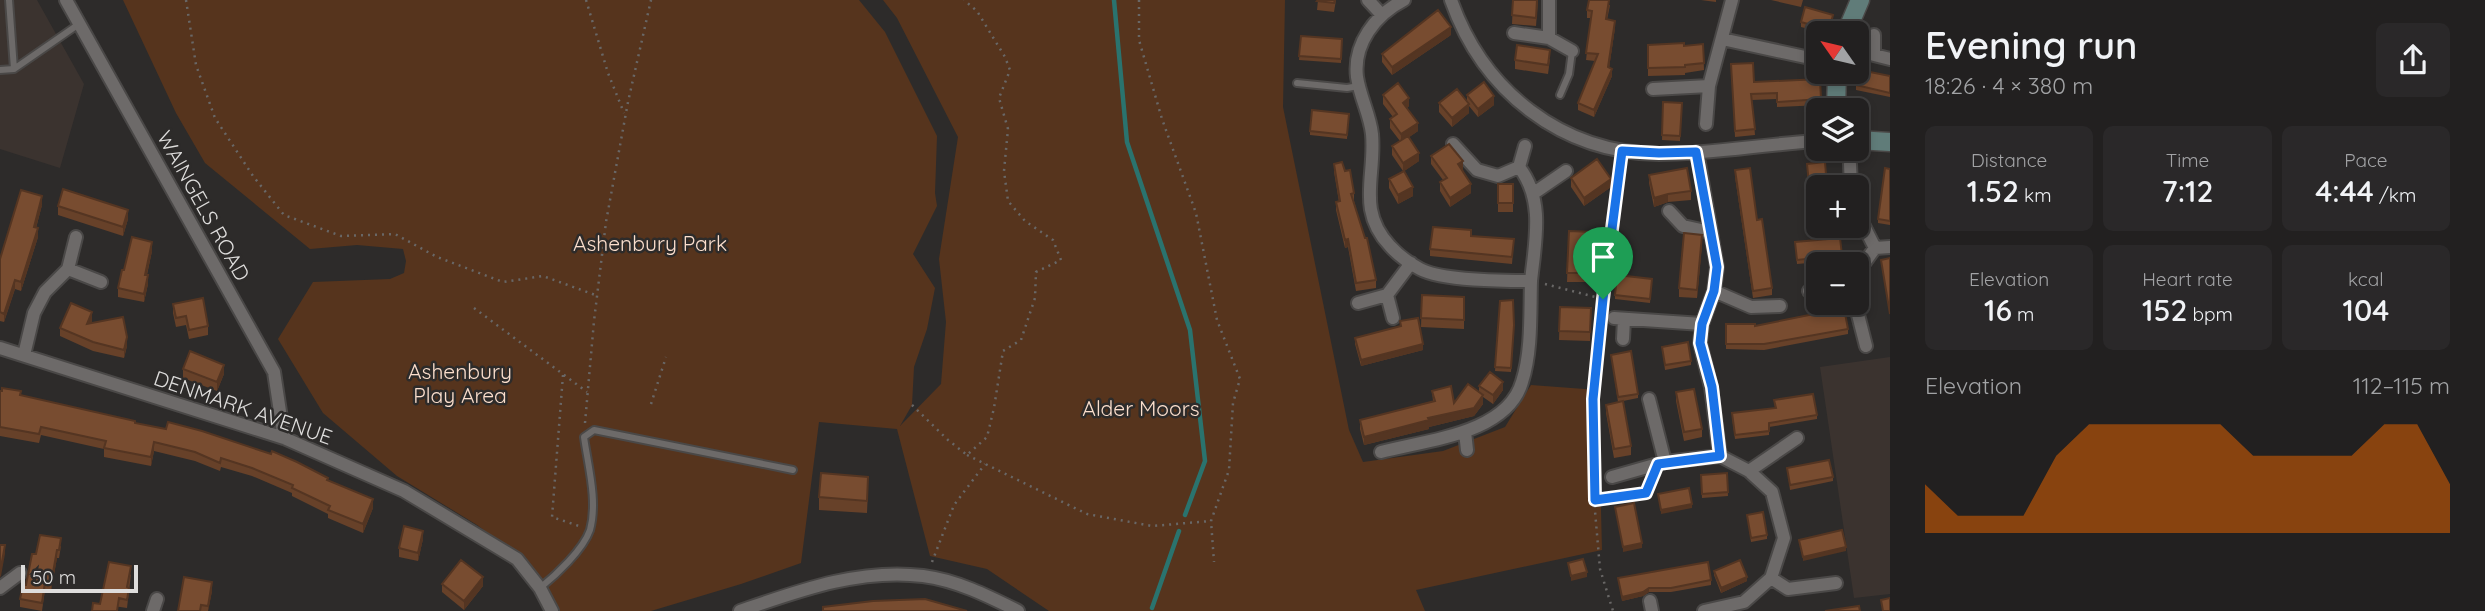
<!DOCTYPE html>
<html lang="en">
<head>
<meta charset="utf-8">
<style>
	body { margin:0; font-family:Quicksand,sans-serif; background:#2a2829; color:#f1f3f6; height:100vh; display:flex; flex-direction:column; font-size:26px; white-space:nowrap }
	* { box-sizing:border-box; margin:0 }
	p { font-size:23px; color:#a2a3a5 }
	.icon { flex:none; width:38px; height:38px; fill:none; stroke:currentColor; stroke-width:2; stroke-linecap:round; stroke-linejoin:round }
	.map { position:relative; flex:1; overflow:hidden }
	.panel { display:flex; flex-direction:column; background:#222020; width:595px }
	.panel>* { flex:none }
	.needle { width:46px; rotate:304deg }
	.buttons { position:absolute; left:1806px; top:21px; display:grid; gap:14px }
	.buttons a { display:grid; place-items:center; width:63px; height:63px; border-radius:10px; background:#222020; box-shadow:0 4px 10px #0003,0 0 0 2px #3f3e3e; font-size:35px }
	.scale { position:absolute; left:21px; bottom:18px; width:117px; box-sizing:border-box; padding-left:7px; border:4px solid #dedddc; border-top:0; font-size:19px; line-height:24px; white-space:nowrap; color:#dedddc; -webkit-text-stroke:5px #2d2b2a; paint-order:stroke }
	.pin { position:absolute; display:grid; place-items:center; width:60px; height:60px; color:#fff; margin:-72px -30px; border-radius:50% 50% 50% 0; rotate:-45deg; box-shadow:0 0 7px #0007 }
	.pin .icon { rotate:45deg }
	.round { display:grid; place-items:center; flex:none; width:74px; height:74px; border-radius:10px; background:#2a2829 }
	.headline { display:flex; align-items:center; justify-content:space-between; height:119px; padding:0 35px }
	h1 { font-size:38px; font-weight:600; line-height:52px }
	.figures { display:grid; grid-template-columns:repeat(3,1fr); gap:10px; height:119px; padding:7px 35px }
	.figures div { display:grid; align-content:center; border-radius:10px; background:#2a2829; text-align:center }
	.figures b { font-size:30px; font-weight:600 }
	.figures small { font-size:19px; font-weight:400 }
	.figures p { font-size:19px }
	.chart { height:196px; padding:14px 35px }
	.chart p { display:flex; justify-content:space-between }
	.chart svg { width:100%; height:126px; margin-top:7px; fill:#b45309; opacity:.7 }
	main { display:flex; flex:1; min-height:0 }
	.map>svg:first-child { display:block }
</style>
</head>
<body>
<main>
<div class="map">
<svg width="1890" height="611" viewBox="0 0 1890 611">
	<rect width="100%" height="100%" fill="#2d2b2a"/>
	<path fill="#3b332f" d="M0,0H37L84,84L60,168L0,149Z
		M1890,357V594L1854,598L1820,367Z"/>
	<path fill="#56341d" d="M123,0H859L885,32L937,136L935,193L937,206L913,254L935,288L927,329L914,367L912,405L900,426L941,384L946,322L939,259L958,137L897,18L883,0H1285L1283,107L1349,430L1363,462L1443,451L1505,427L1531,385L1598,390L1602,550L1416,590L1425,611H1049L987,569L930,556L897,429L819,422L801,563L741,584L651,611H556L523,559L477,525L397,476L323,413L278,339L313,282L390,279L404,273L406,261L403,249L357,245L310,249L205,163L176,113Z"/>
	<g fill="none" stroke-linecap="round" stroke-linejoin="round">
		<path stroke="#2a736e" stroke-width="4.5" d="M1114,0L1127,142L1190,330L1205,461L1185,515
			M1152,608L1179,531"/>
		<defs>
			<path id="lane" d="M9,0L14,69
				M0,70L14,69L79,24
				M1297,83L1347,88L1359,86
				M1560,95L1569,74L1572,51
				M540,588C556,575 583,550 590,530C598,501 588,466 584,437L594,430L793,470"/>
			<path id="street" d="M66,0L274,372L284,438
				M1368,0L1381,14
				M1451,0C1483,91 1561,153 1659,154C1712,154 1765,144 1818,141
				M1514,33L1549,38V0
				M1874,35V55L1890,59
				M1549,38L1572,51
				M1722,39L1810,58
				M1653,89L1709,86
				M1706,124L1709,86L1732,0
				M1453,144L1477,170L1498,176L1519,167C1545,200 1535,242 1531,281
				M1697,152L1717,267L1714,291L1702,324L1700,343L1711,387L1720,456L1749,471L1772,492L1784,538L1771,578L1744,602L1704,611
				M1850,164L1851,187
				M1519,167L1525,146
				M1534,193L1566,171
				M1669,211L1683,226L1710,232
				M1857,212L1875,248
				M68,269L101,282
				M1857,273L1875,248L1890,247
				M1714,291L1751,307L1780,306
				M1809,291L1818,289
				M1387,295L1393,318
				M1358,303L1387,295L1411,263
				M1855,303L1866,346
				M1614,318L1702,324
				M1623,339L1624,319
				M0,348L284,438L404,491L517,559L540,588L552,611
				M24,355L34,313L45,292L68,269L76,237
				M1649,399L1665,462
				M1465,432L1467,450
				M1381,452C1426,440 1507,434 1522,382C1532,351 1530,313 1531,281C1504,281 1442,281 1420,269C1409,263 1398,255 1390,246C1356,210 1376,176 1372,134C1370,115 1360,97 1357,77C1353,44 1375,15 1404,0
				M1749,471L1797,438
				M1612,477L1665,462L1720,456
				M1771,578L1788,589L1836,583
				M0,588L20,573
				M1650,601L1652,611
				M153,611L157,599
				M740,611C798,591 860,568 923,576C956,580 988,596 1018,611"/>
			<path id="secondary" d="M1846,33L1860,0
				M1836,110L1837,72
				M1857,140L1890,142"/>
		</defs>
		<use href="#lane" stroke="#4a4847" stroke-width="10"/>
		<use href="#street" stroke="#4a4847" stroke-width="16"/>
		<use href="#secondary" stroke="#4a4847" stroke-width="21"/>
		<path stroke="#696766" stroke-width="2.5" stroke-dasharray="2 5" stroke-linecap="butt" d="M186,0L196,65L215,118L253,176L284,215L341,236L395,234L437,257L503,282L543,276L598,296
			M586,0L608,73L624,113
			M1139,0V40L1162,119L1196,213L1217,320L1240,379L1233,403L1229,470L1211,521L1214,562
			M1545,284L1603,299
			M474,308L587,392
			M1602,311L1620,164
			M1601,324L1593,399L1595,511L1600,569L1613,611
			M563,375L552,517L579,526
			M651,404L666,357
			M912,405L948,440L967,455L987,437L994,408L1003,351L1021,340L1035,298L1036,272L1061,260L1053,240L1025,221L1008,201L1004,171L1008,129L999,98L1010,70L1005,57L977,11L964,0
			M585,423L594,321L606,222L628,102L651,0
			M967,455L1087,514L1152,526L1211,521
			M1595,501L1646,493L1651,480
			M932,562L954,505L985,464"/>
		<use href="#lane" stroke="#6d6a69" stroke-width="6"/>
		<use href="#street" stroke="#6d6a69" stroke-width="12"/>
		<use href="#secondary" stroke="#607c79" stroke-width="18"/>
	</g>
	<path fill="#674129" d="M1318,0H1336L1334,12L1317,10Z
		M1513,0H1538L1536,26L1512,24Z
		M1701,0H1716V2Z
		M1771,0H1803L1801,7Z
		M1610,5L1607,20L1615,28L1609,68L1612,76L1594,117L1578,110V103L1595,61L1586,60L1591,18H1587V10Z
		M1833,19L1829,33H1824L1801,27V22Z
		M1451,35L1392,75L1382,62V54Z
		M1301,36L1342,39L1341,63L1299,60Z
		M1703,44L1704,70L1685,73V75L1648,76V45L1684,46Z
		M1550,59L1548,74L1515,69V60Z
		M1731,64L1754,82L1820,79L1821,105L1777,107V99L1752,100L1755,135L1735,137Z
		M1890,76V97L1856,90V85Z
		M1383,95L1409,106L1407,108L1418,131L1409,137L1419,161L1404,171L1413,196L1398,204L1389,188V179L1403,171L1392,155V146L1400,141L1390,128V119L1393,117L1383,104Z
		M1467,95L1494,105L1478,117L1469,106V113L1452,127L1439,112V103L1467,102Z
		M1663,102L1682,103L1680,141L1662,140Z
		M1349,114L1347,139L1310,135V131Z
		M1431,156L1463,170L1471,193L1450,207L1440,191V182L1443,180L1431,164Z
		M1334,164L1345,171L1354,193V201L1376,280V288L1356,291L1348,247L1345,248L1336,210V202H1339L1334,172Z
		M1807,168L1818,187V218L1812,219Z
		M1890,169V225L1878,223V219Z
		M1735,170L1757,220L1772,288V295L1753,298L1735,177Z
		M1649,175L1691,191V200L1668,202L1654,207L1649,183Z
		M1571,178L1611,187L1584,206L1571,187Z
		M1498,184H1513V212H1498Z
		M42,205L36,228L38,237L21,291L15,289L4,322L0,321V259Z
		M58,206L128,219L123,236L58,215Z
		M1569,231L1594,232L1592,282H1567Z
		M1471,236L1514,239L1512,264L1430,256V249Z
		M1840,238L1842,260L1797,264L1795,242Z
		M1702,244L1697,298L1679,297V288Z
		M152,251L147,275L148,284L144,302L118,297V288L124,270Z
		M1652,279L1650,303L1615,299V295Z
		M1422,295L1464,297V329L1421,327Z
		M1500,301L1514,329L1511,372L1495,371Z
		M173,304L208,326V335L189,339L186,325L176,327L173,313Z
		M1560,307L1591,308L1590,341L1559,340Z
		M92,321L91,323L127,346L124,358L93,351L60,336V328Z
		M1400,321L1423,350L1361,366L1355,344V338L1400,326Z
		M1726,324L1755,326L1848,329V334L1764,350L1726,349Z
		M1662,347L1691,361V365L1665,370Z
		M1611,355L1638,394V398L1618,402Z
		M183,369L224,374L217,391L183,378Z
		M1479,386L1503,390L1493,404L1483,397V404L1474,416L1429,427V429L1364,445L1360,429V420L1433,401L1432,391L1454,403L1479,392Z
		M0,391L135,423L328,481L373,508L363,533L328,518V514L292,496V493L252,476L221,467L220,471L195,461L154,451L151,466L104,457V449L41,435L39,443L0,436Z
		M1676,392L1702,429V437L1684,441L1676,401Z
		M1774,400L1817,415V419L1769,427V435L1735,439L1732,417L1775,408Z
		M1606,405L1631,446V455L1614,458L1606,413Z
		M1787,468L1833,477V481L1790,490Z
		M1727,473L1728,496L1702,498L1701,475Z
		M868,489L867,513L819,510V497Z
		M1747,515L1767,535V539L1751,542Z
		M423,539L418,561L399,557V548Z
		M61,546L59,558H57L51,591L45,590L42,611L20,607V599L26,585L36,554Z
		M1714,571L1747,581L1721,593L1714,575Z
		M131,574L127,608L100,604Z
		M1618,578L1711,580V585L1671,592H1649L1643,596L1622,601Z
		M442,584L483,586L464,610L442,592Z
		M212,591L208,611H178Z"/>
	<path fill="#543522" d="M1615,21V28L1608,75V67Z
		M1451,27V35L1392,75V67Z
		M1612,69V76L1594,117V110Z
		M1494,96V105L1478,117V109Z
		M1409,98V106L1403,111V103Z
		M1469,104V113L1452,127V118Z
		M1418,123V131L1401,143V134Z
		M1419,153V161L1403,172V163Z
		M1463,161V170L1458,173V164Z
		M1611,179V187L1584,206V198Z
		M1471,184V193L1450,207V198Z
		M1413,187V196L1398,204V195Z
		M1668,194V202L1654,207V198Z
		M42,196V205L34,236V227Z
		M128,210V219L123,236V227Z
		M38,228V237L21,291V282Z
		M1702,235V244L1697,298V290Z
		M1348,239V247L1345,248V240Z
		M152,242V251L145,283V275Z
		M148,275V284L144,302V294Z
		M15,280V289L4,322V314Z
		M92,312V321L87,333V324Z
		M127,337V346L124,358V350Z
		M1423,344V350L1361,366V360Z
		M224,365V374L217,391V382Z
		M1503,382V390L1493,404V395Z
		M1483,395V404L1474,416L1429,427V429L1364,445V437L1428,418Z
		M154,442V451L151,466V457Z
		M373,499V508L363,533V524Z
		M1692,504V508L1661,514V510Z
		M423,531V539L418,561V553Z
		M1642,543V548L1623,552V547Z
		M5,545V554L1,576L0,577V568Z
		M1846,547V551L1803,561V557Z
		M57,550V558L51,591V584Z
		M1587,572V577L1571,581V576Z
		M483,577V586L464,610V601Z
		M1747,577V581L1721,593V588Z
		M212,582V591L208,611V606Z
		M1649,588V592L1643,596L1622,601V597Z"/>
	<path fill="#784c30" stroke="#543522" stroke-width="2" d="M1318,0H1335L1334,3L1317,1Z
		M1513,0H1537L1536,18L1512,15Z
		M1589,0H1609L1606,19L1615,21L1608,67L1612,69L1594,110L1578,103L1598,54L1586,53L1592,11L1587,10Z
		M1805,7L1833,15L1829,30L1801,22Z
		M1438,10L1451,27L1392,67L1382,54Z
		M1301,36L1342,39L1341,59L1299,56Z
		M1684,43V46L1703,44L1704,63L1685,65V67L1648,68V45Z
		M1517,45L1550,50L1548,65L1515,60Z
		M1753,63L1754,82L1820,79L1821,99L1777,102V93L1751,94L1755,129L1735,131L1731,64Z
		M1860,70L1890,76V93L1856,85Z
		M1484,82L1494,96L1478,109L1467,95Z
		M1398,83L1409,98L1403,103L1418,123L1401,134L1390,119L1397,114L1383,95Z
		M1457,89L1469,104L1452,118L1439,103Z
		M1663,102L1682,103L1680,136L1662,135Z
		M1312,110L1349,114L1347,135L1310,131Z
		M1408,136L1419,153L1403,163L1392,146Z
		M1449,144L1463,161L1458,164L1471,184L1450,198L1440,182L1447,178L1431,156Z
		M1597,159L1611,179L1584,198L1571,178Z
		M1342,162L1345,171L1350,170L1354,193L1351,194L1365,238H1367L1376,280L1356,283L1348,239L1345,240L1336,202L1340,201L1334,164Z
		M1825,162L1827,187H1818V214H1812L1807,164Z
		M1687,168L1691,191L1668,194L1654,198L1649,175Z
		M1750,168L1757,220L1762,219L1772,288L1753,291L1735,170Z
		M1885,168L1890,169V221L1878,219Z
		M1404,171L1413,187L1398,195L1389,179Z
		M1498,184H1513V203H1498Z
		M63,189L128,210L123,227L58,206Z
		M21,190L42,196L34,227L38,228L21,282L15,280L4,314L0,312V259Z
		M1433,227L1471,230V236L1514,239L1512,257L1430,249Z
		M1569,231L1594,232L1592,273H1567Z
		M1684,233L1702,235L1697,290L1679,288Z
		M132,237L152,242L145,275H148L144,294L118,288L122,270H124Z
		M1840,238L1842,255L1797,260L1795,242Z
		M1890,258V314L1881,260Z
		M1617,275L1652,279L1650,299L1615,295Z
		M1422,295L1464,297V320L1421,318Z
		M203,298L208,326L189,330L186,316L176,318L173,304Z
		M1513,300L1514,325L1511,368L1495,367L1500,301Z
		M71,303L92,312L87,324L123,317L127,337L124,350L93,342L60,328Z
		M1560,307L1591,308L1590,332L1559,331Z
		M1844,308L1848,329L1764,344H1726V324H1755V326Z
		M1418,318L1423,344L1361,360L1355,338L1401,326L1400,321Z
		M1688,342L1691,361L1665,365L1662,347Z
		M190,351L224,365L217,382L183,369Z
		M1631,351L1638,394L1618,397L1611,355Z
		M1490,372L1503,382L1493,395L1479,386Z
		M1468,384L1483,395L1474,408L1428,418L1429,420L1364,437L1360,420L1435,401L1432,391L1451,386L1454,403Z
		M2,388L21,391L20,395L135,421V423L166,429L168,422L202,431L271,454L272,451L297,462L328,478L327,480L373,499L363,524L328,510L330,506L292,488L293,485L252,468L221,458L220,463L195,452L154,442L151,457L104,448L106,441L41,427L39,434L0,427V391H2Z
		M1694,389L1702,429L1684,432L1676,392Z
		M1813,394L1817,415L1769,423V431L1735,435L1732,413L1776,408L1774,400Z
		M1623,401L1631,446L1614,449L1606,405Z
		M1829,460L1833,477L1790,485L1787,468Z
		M821,473L868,477L867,501L819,497Z
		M1727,473L1728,492L1702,494L1701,475Z
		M1689,488L1692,504L1661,510L1658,494Z
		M1634,503L1642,543L1623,547L1615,507Z
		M1763,512L1767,535L1751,538L1747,515Z
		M404,526L423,531L418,553L399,548Z
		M1842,530L1846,547L1803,557L1799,540Z
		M40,535L61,538L59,550H57L51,584L45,582L42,603L20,599L23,585H26L32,554H36Z
		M0,545H5L1,567L0,568Z
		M1583,559L1587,572L1571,576L1568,563Z
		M461,560L483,577L464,601L442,584Z
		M1740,560L1747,577L1721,588L1714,571Z
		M109,562L131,566L127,587L129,588L127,600L119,598L117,611H92L93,603L100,604Z
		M1708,562L1711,580L1671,588H1649L1643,592L1622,597L1618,578Z
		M184,577L212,582L208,606L201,605L200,611H178Z
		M1890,598V611H1883L1881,600Z
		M925,599L967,611H823V607L873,601Z
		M1859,606L1860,611H1825Z"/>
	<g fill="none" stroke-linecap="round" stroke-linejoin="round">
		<defs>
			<path id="route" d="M1622,151L1659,153L1696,152L1717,267L1714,291L1702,324L1700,343L1712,387L1720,456L1658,464L1646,493L1595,500L1593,399L1603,299Z"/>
		</defs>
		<use href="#route" stroke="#fff" stroke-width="14"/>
		<use href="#route" stroke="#1a73e8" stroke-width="9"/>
	</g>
	<g text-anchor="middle" stroke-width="5" stroke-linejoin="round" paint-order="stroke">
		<g font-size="21" fill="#dedddc" stroke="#2d2b2a">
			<text transform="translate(203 206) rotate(61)" y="7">WAINGELS ROAD</text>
			<text transform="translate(243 408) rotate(19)" y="7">DENMARK AVENUE</text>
		</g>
		<g font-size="21" fill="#fbdecc" stroke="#2d2b2a">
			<text x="650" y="251">Ashenbury Park</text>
			<text x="460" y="379">Ashenbury<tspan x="460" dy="24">Play Area</tspan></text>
			<text x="1141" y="416">Alder Moors</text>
		</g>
	</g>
</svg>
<div class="buttons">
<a><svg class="needle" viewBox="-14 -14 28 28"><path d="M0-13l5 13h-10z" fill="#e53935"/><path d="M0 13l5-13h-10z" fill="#a2a3a5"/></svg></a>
<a><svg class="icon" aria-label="layers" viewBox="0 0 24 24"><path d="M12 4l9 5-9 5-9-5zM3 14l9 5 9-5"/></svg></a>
<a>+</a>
<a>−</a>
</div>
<div class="scale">50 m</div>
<div class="pin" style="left:1603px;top:299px;background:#1e9e55"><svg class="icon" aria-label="arrive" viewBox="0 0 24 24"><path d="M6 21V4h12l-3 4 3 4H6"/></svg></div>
</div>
<section class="panel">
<div class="headline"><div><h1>Evening run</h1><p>18:26 · 4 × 380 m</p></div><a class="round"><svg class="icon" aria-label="share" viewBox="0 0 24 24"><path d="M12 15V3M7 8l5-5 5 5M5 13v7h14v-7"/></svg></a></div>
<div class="figures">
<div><p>Distance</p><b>1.52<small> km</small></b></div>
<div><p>Time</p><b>7:12</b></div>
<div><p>Pace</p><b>4:44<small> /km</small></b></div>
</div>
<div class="figures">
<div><p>Elevation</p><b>16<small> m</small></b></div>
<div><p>Heart rate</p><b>152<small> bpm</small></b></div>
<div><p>kcal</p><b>104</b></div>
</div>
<div class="chart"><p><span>Elevation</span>112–115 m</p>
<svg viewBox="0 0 160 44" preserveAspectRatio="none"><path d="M0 44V27L10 38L20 38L30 38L40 17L50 6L60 6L70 6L80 6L90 6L100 17L110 17L120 17L130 17L140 6L150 6L160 27V44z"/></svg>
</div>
</section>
</main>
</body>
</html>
